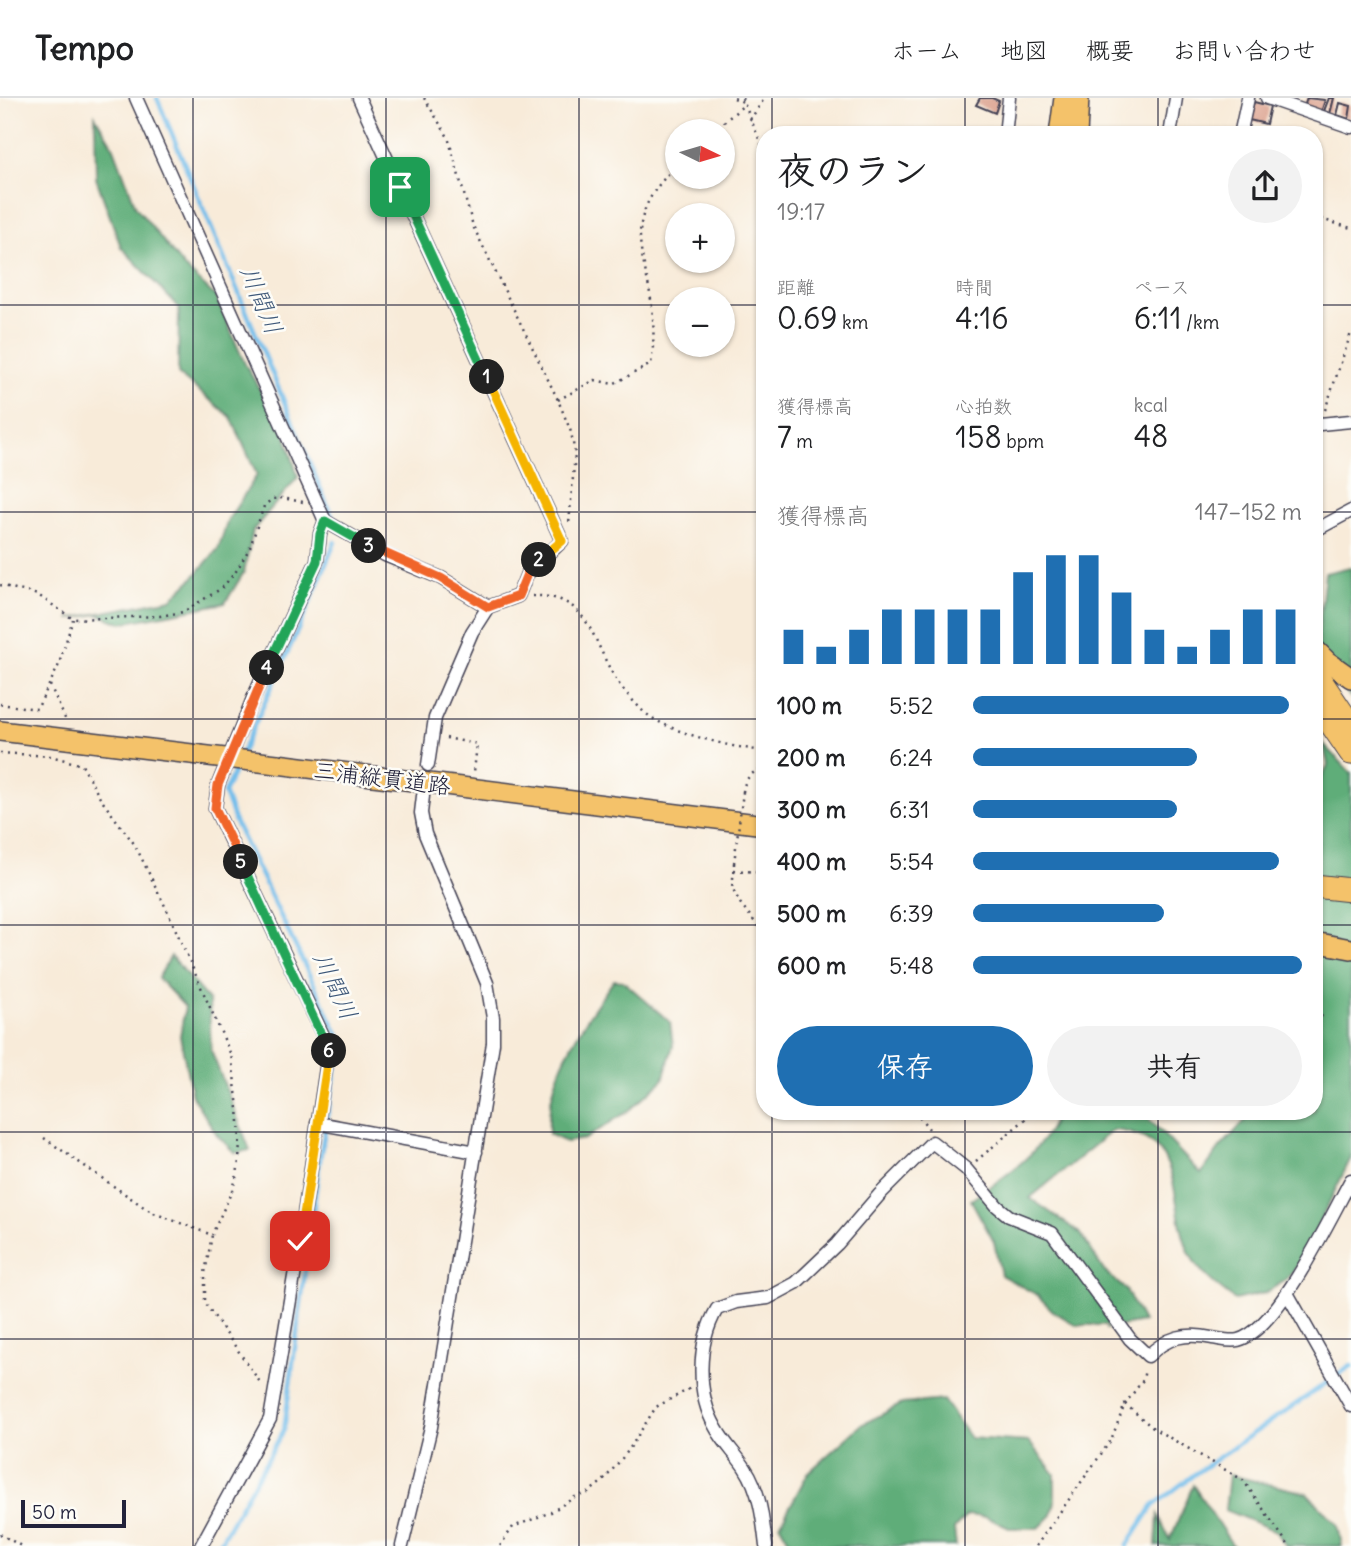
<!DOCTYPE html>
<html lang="ja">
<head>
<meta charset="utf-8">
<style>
	body { margin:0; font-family:Delius,"Klee One",sans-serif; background:#f2f2f2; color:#202124; height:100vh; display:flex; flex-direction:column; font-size:26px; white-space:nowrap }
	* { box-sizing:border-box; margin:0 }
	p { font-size:23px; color:#757577 }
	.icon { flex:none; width:38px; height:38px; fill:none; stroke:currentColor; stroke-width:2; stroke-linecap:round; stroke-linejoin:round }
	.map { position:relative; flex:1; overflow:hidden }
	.sheet { position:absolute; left:756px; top:28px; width:567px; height:994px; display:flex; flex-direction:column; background:#fff; border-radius:28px; box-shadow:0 2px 5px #0004 }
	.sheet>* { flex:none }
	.needle { width:46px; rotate:95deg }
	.tools { position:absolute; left:665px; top:21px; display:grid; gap:14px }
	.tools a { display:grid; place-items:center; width:70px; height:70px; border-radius:50%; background:#fff; box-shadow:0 2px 5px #0004; font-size:35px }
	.scale { position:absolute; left:21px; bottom:18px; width:105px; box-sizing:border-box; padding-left:7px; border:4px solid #22223b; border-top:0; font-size:19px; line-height:24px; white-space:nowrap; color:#22223b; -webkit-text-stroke:5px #fdfcf7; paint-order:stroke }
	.pin { position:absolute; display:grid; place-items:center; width:60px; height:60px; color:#fff; margin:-30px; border-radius:14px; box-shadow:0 4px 10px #0006 }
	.km { position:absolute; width:35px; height:35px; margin:-18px; border-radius:50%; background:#222; color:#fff; font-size:19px; line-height:35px; text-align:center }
	.round { display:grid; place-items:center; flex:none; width:74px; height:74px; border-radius:37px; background:#f2f2f2 }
	.summary { display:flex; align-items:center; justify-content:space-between; height:119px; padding:0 21px }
	h1 { font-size:38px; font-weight:600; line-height:52px }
	.metrics { display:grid; grid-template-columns:repeat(3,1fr); gap:10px; height:119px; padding:7px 21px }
	.metrics div { display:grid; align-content:center }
	.metrics b { font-size:30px; font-weight:600 }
	.metrics small { font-size:19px; font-weight:400 }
	.metrics p { font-size:19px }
	.chart { height:196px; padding:14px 21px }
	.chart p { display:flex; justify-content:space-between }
	.chart svg { width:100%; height:126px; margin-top:7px; stroke:#1f6fb2; stroke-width:6 }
	.button { display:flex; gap:14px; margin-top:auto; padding:14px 21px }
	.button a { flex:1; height:80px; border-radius:42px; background:#1f6fb2; color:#fff; font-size:28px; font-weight:600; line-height:80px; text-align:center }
	.button a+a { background:#f2f2f2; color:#202124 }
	ul { padding:0 21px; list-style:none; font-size:23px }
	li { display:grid; grid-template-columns:112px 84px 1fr; align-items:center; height:52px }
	li i { height:18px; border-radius:9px; background:#1f6fb2 }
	header { display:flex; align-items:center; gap:42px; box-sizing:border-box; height:98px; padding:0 35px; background:#fff; border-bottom:2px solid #e0e0e0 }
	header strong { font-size:33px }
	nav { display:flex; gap:38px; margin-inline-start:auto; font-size:24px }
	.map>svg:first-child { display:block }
</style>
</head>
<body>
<header>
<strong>Tempo</strong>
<nav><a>ホーム</a><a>地図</a><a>概要</a><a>お問い合わせ</a></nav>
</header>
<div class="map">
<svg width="1351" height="1448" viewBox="0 0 1351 1448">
	<rect width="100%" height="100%" fill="#fdfcf7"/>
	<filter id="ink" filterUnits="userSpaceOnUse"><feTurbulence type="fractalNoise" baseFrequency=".0143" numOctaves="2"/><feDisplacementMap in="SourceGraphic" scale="14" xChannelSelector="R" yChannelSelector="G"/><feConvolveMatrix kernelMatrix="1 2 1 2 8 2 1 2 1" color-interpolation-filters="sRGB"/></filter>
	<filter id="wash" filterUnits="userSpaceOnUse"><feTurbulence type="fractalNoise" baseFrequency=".00686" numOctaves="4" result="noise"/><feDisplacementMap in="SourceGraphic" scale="28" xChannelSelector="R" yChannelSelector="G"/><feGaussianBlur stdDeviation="1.57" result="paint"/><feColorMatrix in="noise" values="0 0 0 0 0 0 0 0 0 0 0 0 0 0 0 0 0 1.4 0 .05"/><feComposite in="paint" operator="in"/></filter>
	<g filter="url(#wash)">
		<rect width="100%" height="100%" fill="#f8ebd9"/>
		<path fill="#5ead79" stroke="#40685a" stroke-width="2" d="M95,18L114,50L136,109L184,169L216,199L245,266L285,335L298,379L253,432L244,474L225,505L122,525L97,516L69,521L171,501L192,481L218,451L228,422L257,377L231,319L178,276L179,210L121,149L96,80Z
			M1350,469L1351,470V600L1316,557L1325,475Z
			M1323,645L1351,675V1060L1299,1166L1286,1182L1265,1195L1235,1202C1219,1190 1199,1175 1190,1156C1166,1105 1190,1039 1113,1032L1030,1100L1081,1136L1104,1173L1126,1192L1143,1224L1105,1231L1117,1227H1076L1053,1213L1037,1197L1001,1177L994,1144L971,1102C1003,1080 1046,1053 1057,1013H1141L1201,1076L1220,1050L1254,1013H1314V815L1318,734L1314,696L1328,667Z
			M171,858L209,903L211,952L250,1052L235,1055L218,1038L192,998L180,938L185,909L158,880Z
			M614,882L623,883L670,924L673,948L663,982L631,1011L585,1041L566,1044L549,1036C545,978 582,927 614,882Z
			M943,1302L970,1340L1029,1344L1055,1376V1403L1052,1417L1039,1430H1009L986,1419L967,1417L954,1431L956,1448H792L780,1427L808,1375L861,1327L902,1306Z
			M1229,1377L1307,1395L1338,1427L1342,1448H1286L1276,1433L1225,1412Z
			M1193,1387L1233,1448H1156L1158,1417L1170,1442Z"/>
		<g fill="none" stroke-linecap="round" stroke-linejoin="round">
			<path stroke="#71bdeb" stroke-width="4.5" d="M157,0L332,418
				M241,656L306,514L335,444
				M218,1448L284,1332L321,1054L341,942L234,722L224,695L237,667
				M1127,1448L1153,1408L1196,1375L1351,1268"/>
		</g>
		<g id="blocks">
			<path fill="#d99b87" d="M980,0H992L999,3L995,15L976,7Z
				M1307,0L1325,2L1321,14L1304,9Z
				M1329,0H1334L1330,16L1324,13Z
				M1254,4L1270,8L1266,26L1249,22Z
				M1340,5L1351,8L1349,21L1337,17Z"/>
		</g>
	</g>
	<g filter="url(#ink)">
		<use href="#blocks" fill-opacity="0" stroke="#424053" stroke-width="2"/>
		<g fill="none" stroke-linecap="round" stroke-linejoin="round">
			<defs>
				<path id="street" d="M136,0L325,423L385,457L441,480L488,509
					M359,0L562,443L527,476L518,498L488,509L472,534L435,620L428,667
					M1267,0L1351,29
					M1005,37L1009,0
					M1170,37L1176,0
					M1240,37L1248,0
					M1314,322L1320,326L1351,323
					M1314,433L1351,413
					M317,1025L476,1054
					M1287,1195L1351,1308
					M201,1448L270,1321L300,1143L329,950L215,710L218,687L254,598L317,463L320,436L325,423
					M402,1448L431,1329L493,945V920L487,885L425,736L421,715L423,698
					M766,1448C763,1422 760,1392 745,1370C736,1356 724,1345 716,1330C696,1296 697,1245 717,1211L736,1204L768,1200L796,1185L837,1146L880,1096L932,1044L966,1071L997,1108L1009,1118L1052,1135L1130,1241L1148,1258C1167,1239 1186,1234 1212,1240C1220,1241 1230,1244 1238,1242C1277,1233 1331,1118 1351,1082"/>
				<path id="primary" d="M1059,37L1064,0
					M1077,37L1079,0
					M1314,550L1327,563L1351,580
					M0,633L200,657
					M277,666L765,727
					M1314,844L1351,851"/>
				<path id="highway" d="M1314,573L1351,628
					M1323,614L1351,655
					M1314,788L1351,792"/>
			</defs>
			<use href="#street" stroke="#424053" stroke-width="15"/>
			<use href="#primary" stroke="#424053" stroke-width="22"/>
			<use href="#highway" stroke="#424053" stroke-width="25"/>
			<path stroke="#424053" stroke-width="2.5" stroke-dasharray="2 5" stroke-linecap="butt" d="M424,0L448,39L473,128L558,302L571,334L575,356L569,426
				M734,0L743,4
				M742,0L765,55
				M750,22L764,1
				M713,33L744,7
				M1314,119L1351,130
				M558,302L595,282L613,286L651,266C655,240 654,216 649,190C645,168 636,144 642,121C647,99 661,83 677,67
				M1325,312L1351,235
				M0,487L38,497L73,521L160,518L183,514L222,490L237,472L250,449L264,408L272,401L282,400L303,404
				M532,498C592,496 591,545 619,586C625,594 633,603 640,610C657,629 703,641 728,647C741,650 752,650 765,655
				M50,587L67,625
				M0,606L37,611L58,569L73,521
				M446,640L477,646L474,674
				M0,655L51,658L82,667L100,700L135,747L167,812L231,957C236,991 246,1054 234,1087C228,1103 219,1120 212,1137
				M743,694C744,681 752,673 765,670
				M734,765V772L765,775
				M734,772L732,789L740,805L765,837
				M1314,916L1324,919
				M915,1013L929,1031
				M44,1040L151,1114L212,1137L205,1175V1205L262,1287
				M976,1063L1035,1013
				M1125,1306L1153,1330L1243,1382L1289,1448
				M0,1436L21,1448
				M500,1448L513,1429L551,1414L575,1399L588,1395L604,1382L628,1353L656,1309L691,1290
				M1036,1448L1111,1342L1125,1306L1143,1282L1145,1271"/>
			<use href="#street" stroke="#fff" stroke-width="12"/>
			<use href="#primary" stroke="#f4c26a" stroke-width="19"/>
			<use href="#highway" stroke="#f4c26a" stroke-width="23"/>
			<defs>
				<path id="primary-bridge" d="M200,657L277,666"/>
			</defs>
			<use href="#primary-bridge" stroke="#424053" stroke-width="22" stroke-linecap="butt"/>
			<path stroke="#424053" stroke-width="2.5" stroke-dasharray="2 5" stroke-linecap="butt" d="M734,765L743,694"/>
			<use href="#primary-bridge" stroke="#f4c26a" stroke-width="19"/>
		</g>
	</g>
	<g fill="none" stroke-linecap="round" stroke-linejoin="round" filter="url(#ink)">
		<defs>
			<path id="split-1" d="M400,89L487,279"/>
			<path id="split-2" d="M487,279L562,443L539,462"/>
			<path id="split-3" d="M369,448L441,480L488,509L518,498L527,476L539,462"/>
			<path id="split-4" d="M267,570L317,463L320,436L325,423L369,448"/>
			<path id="split-5" d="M241,764L215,710L218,687L267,570"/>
			<path id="split-6" d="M241,764L329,953"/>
			<path id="split-7" d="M300,1143L329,953"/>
		</defs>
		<use href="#split-1" stroke="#fff" stroke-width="14"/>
		<use href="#split-2" stroke="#fff" stroke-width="14"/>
		<use href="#split-3" stroke="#fff" stroke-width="14"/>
		<use href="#split-4" stroke="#fff" stroke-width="14"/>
		<use href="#split-5" stroke="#fff" stroke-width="14"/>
		<use href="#split-6" stroke="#fff" stroke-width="14"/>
		<use href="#split-7" stroke="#fff" stroke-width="14"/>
		<use href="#split-1" stroke="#22a559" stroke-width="9"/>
		<use href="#split-2" stroke="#f5b400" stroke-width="9"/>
		<use href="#split-3" stroke="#f0652b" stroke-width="9"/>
		<use href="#split-4" stroke="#22a559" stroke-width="9"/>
		<use href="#split-5" stroke="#f0652b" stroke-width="9"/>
		<use href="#split-6" stroke="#22a559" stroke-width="9"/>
		<use href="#split-7" stroke="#f5b400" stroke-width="9"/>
	</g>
	<path fill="none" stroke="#22223b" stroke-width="2" stroke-opacity="0.55" d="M193,0V1448M386,0V1448M579,0V1448M772,0V37M965,0V37M1158,0V37M0,207H677M723,207H765M1314,207H1351M0,414H765M1314,414H1351M0,621H765M1314,621H1351M0,827H765M1314,827H1351M772,1013V1448M965,1013V1448M1158,1013V1448M0,1034H1351M0,1241H1351"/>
	<g text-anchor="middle" stroke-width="5" stroke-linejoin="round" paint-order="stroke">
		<g font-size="23" fill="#22223b" stroke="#fdfcf7">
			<text transform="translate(382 680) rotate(7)" y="8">三浦縦貫道路</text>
		</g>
		<g font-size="24" font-style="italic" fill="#3e5879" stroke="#fdfcf7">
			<text transform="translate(261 202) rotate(67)" y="8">川間川</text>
			<text transform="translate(335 888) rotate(65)" y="8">川間川</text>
		</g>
	</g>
</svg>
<div class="tools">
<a><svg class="needle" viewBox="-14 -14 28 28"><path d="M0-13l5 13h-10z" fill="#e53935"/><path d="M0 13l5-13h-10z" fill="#757577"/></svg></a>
<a>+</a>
<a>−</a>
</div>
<div class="scale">50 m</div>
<div class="pin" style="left:400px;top:89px;background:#1e9e55"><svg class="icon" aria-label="arrive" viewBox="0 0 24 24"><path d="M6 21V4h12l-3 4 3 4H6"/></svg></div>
<div class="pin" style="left:300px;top:1143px;background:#d93025"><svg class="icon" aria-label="check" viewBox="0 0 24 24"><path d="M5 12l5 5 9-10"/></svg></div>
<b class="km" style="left:487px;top:279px">1</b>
<b class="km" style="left:539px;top:462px">2</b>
<b class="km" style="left:369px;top:448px">3</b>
<b class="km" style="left:267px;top:570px">4</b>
<b class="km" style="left:241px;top:764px">5</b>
<b class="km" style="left:329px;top:953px">6</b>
<section class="sheet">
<div class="summary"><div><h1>夜のラン</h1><p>19:17</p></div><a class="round"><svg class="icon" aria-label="share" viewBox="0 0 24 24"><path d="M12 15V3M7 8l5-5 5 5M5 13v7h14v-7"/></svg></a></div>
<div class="metrics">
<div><p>距離</p><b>0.69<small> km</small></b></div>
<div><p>時間</p><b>4:16</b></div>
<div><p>ペース</p><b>6:11<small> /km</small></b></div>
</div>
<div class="metrics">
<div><p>獲得標高</p><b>7<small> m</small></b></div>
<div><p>心拍数</p><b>158<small> bpm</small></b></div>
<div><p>kcal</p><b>48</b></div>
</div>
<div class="chart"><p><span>獲得標高</span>147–152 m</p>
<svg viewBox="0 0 160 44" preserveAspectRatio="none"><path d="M5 44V32M15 44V38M25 44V32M35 44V25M45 44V25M55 44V25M65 44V25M75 44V12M85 44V6M95 44V6M105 44V19M115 44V32M125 44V38M135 44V32M145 44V25M155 44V25"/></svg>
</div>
<ul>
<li><b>100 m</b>5:52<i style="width:96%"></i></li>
<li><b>200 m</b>6:24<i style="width:68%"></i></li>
<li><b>300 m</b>6:31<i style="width:62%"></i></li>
<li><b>400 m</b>5:54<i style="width:93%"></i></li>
<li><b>500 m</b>6:39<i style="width:58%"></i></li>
<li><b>600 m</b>5:48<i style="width:100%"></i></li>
</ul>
<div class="button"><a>保存</a><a>共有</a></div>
</section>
</div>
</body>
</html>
